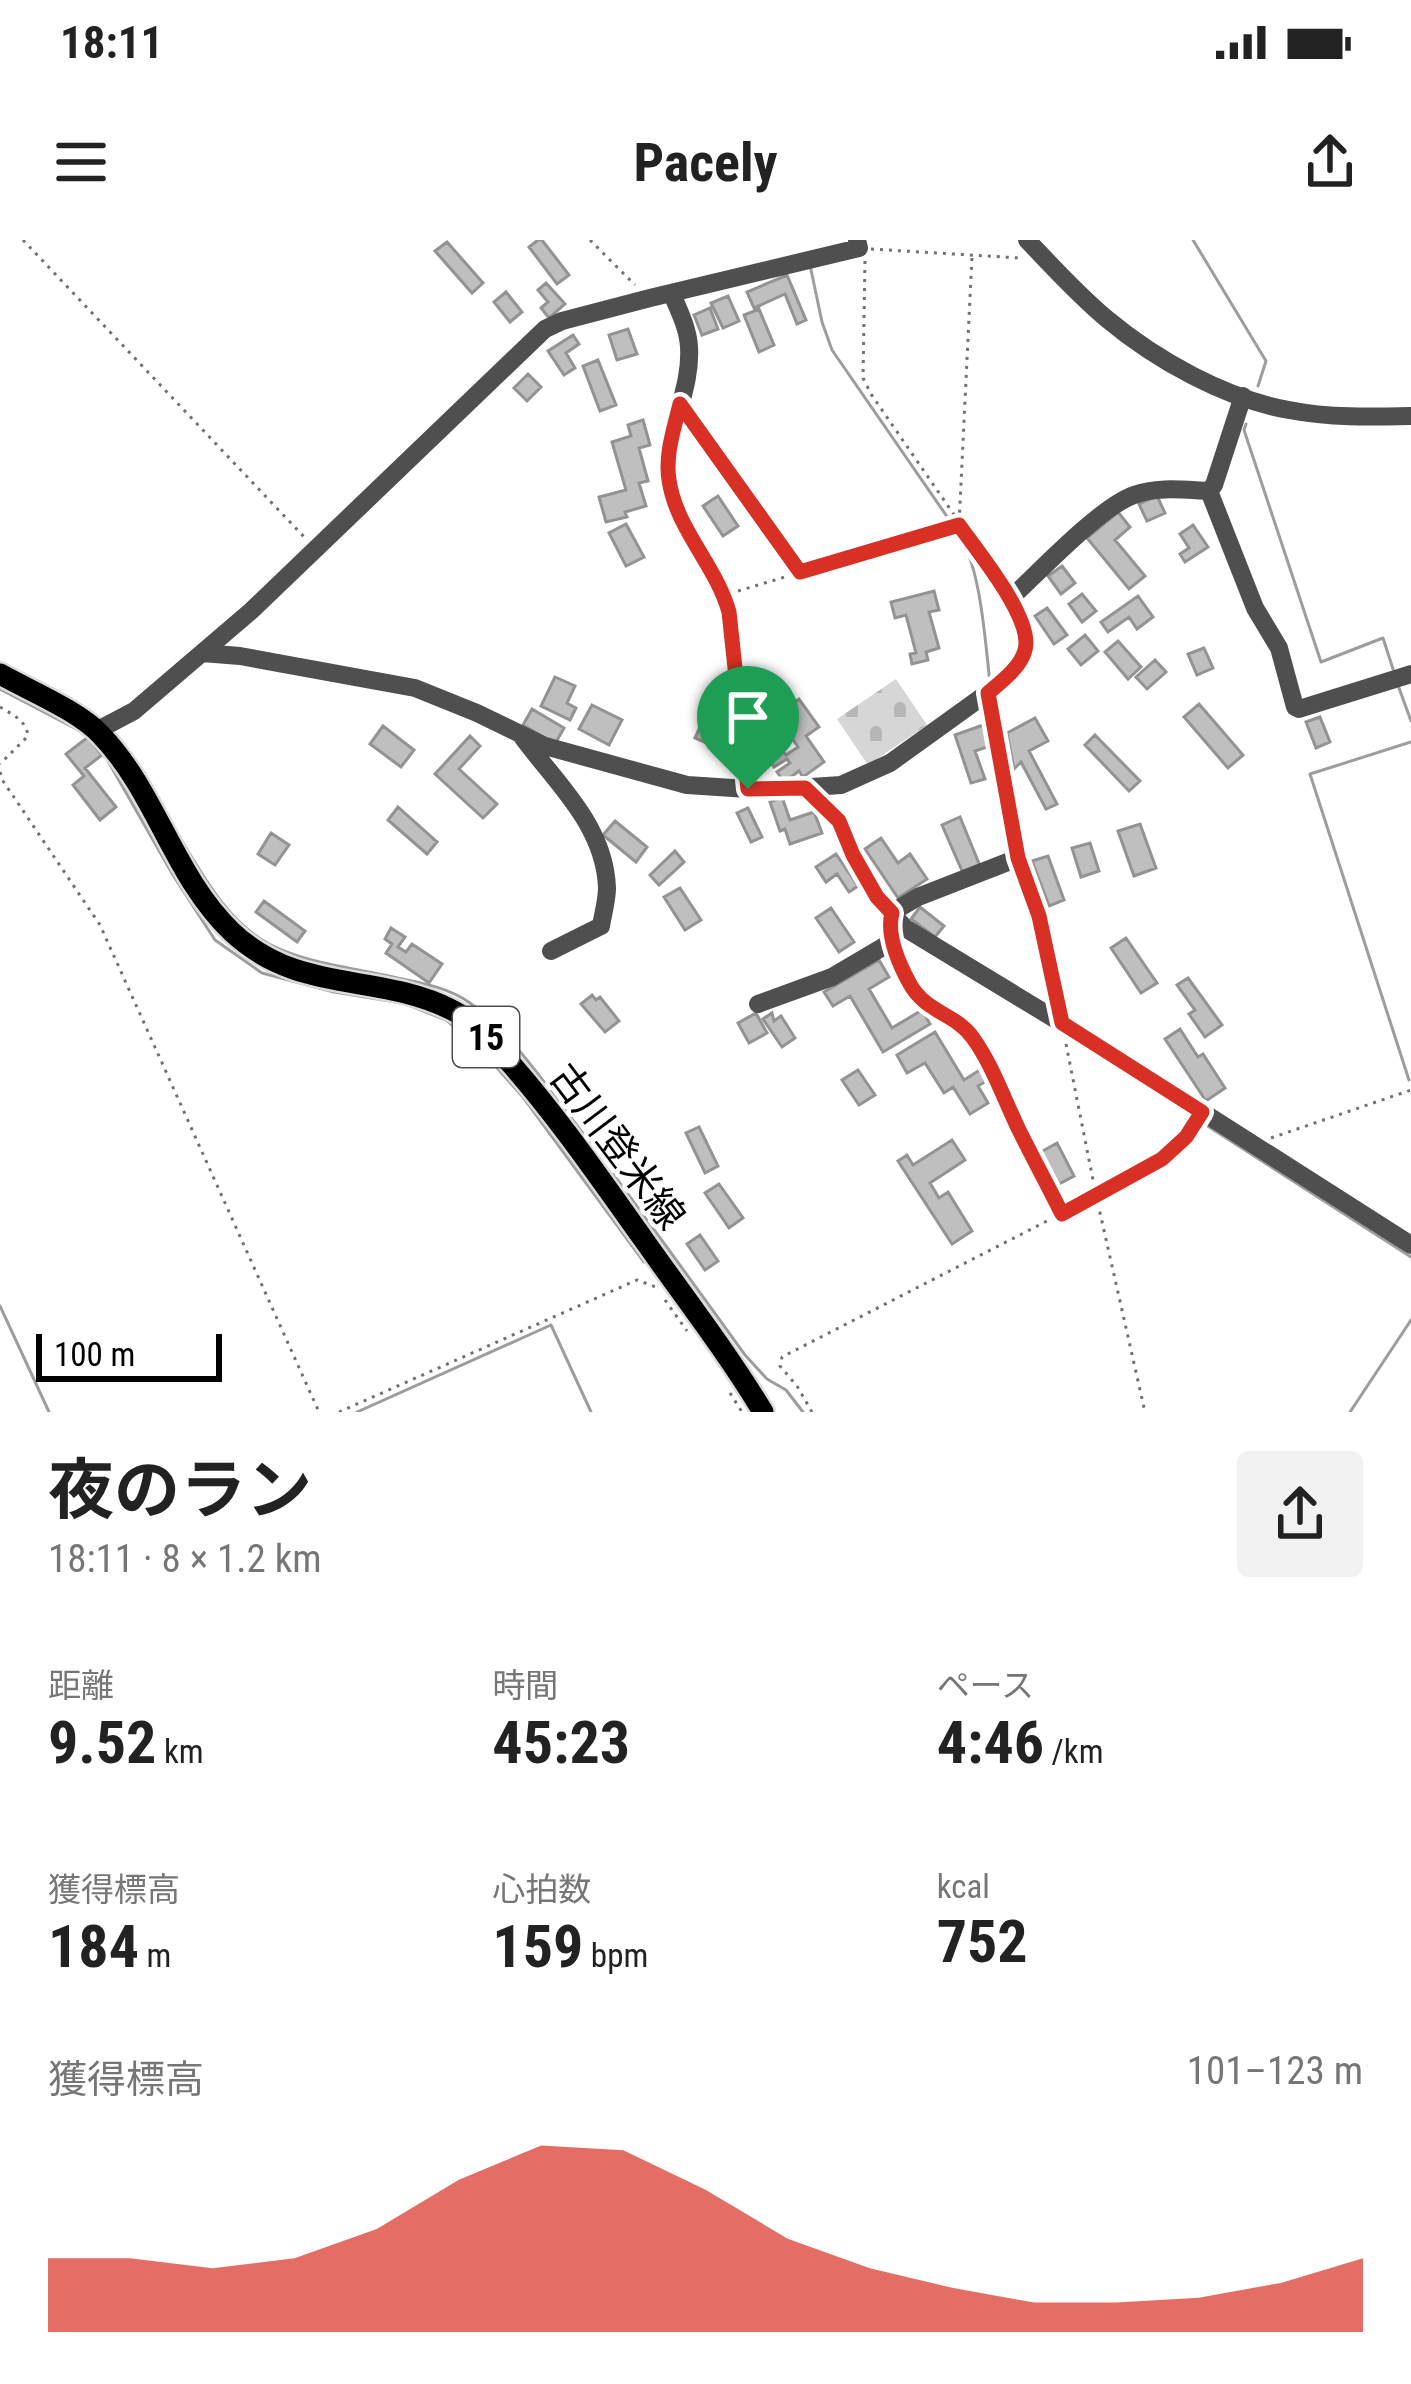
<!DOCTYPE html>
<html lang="ja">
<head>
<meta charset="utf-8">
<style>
	body { margin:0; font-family:"Roboto Condensed","Noto Sans JP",sans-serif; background:#f2f2f2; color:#222; height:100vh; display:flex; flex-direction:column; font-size:45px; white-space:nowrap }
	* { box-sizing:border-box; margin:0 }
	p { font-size:39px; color:#767676 }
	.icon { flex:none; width:66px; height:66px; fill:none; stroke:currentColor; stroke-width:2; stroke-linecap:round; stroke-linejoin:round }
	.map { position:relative; height:1172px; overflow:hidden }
	.drawer { display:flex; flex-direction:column; background:#fff; flex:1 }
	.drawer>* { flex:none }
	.scale { position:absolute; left:36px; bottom:30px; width:186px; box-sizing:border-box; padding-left:12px; border:6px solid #000; border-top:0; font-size:33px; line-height:42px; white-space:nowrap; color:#000; -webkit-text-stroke:9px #fff; paint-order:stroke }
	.pin { position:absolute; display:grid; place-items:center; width:102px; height:102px; color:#fff; margin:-123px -51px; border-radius:50% 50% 50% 0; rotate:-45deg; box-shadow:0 0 12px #0007 }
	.pin .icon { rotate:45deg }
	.round { display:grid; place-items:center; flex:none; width:126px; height:126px; border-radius:12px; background:#f2f2f2 }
	.head { display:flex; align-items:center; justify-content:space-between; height:204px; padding:0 48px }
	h1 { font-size:66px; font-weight:700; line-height:90px }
	.stats { display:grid; grid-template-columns:repeat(3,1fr); gap:18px; height:204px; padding:12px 48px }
	.stats div { display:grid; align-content:center }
	.stats b { font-size:60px; font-weight:700 }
	.stats small { font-size:33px; font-weight:400 }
	.stats p { font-size:33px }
	.chart { height:336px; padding:24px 48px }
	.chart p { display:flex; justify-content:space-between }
	.chart svg { width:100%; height:216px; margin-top:12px; fill:#d93025; opacity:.7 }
	.status { display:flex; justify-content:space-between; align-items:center; height:84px; padding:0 60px; background:#fff; direction:ltr }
	.status svg { height:33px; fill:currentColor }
	header { display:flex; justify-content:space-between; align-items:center; height:156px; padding:0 48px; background:#fff; font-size:54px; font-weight:700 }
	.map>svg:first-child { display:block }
</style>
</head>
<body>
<div class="status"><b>18:11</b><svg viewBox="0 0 49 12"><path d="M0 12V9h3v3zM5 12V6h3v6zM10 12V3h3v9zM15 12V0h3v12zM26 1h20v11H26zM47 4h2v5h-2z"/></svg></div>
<header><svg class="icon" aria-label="menu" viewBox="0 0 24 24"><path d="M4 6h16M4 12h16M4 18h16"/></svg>Pacely<svg class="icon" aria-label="share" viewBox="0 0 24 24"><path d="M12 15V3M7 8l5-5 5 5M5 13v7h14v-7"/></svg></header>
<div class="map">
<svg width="1411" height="1172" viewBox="0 0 1411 1172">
	<defs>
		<pattern id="cemetery-stones" width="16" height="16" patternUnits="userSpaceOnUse" patternTransform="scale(3)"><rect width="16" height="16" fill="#d6d6d6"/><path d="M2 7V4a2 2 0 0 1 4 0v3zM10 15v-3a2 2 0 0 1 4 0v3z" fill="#b6b6b6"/></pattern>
	</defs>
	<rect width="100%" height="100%" fill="#fff"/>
	<path fill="url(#cemetery-stones)" d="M896,439L927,485L868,525L837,479Z"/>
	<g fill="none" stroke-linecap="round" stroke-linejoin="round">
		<path stroke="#9d9d9d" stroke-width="3" d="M1193,0L1266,121L1258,146
			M810,25L822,82L832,110L948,278
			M1246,184L1244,190L1321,422L1383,398L1393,429
			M957,291C981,325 985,401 990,443
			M1399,448L1411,481
			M0,449L82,492
			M108,521L173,635L215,700L262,733L334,752L402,763
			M177,593C201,632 226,681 269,704C303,722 346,727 384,735C413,742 445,745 470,763C509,791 543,841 572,879C631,957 688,1036 745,1115L767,1139L786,1150L803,1172
			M411,766L446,780L475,803L523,857L644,1022
			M1080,805L1190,875
			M1409,840L1310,534L1411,502
			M1206,885L1411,1017
			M0,1066L49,1172
			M357,1172L551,1085L591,1172
			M1350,1172L1411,1080"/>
	</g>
	<path fill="#bfbfbf" stroke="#939393" stroke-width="3" d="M538,0H542L569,35L557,44L529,7Z
		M447,2L483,43L472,53L435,11Z
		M787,35L806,80L797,84L785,54L754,68L747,52Z
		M546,43L565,64L549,78L541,68L548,62L538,50Z
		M506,52L522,72L510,82L494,62Z
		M728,56L739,81L723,88L711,63Z
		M710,68L718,89L702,95L694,75Z
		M759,69L774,105L759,112L744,75Z
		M628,89L637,114L617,120L609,95Z
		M573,95L579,104L566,113L575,128L564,135L548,111Z
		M598,120L616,165L600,171L583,126Z
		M528,134L541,147L527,161L514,148Z
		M643,180L650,205L639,208L648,241L639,243L646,266L625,272L627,277L606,282L599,257L626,250L612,202L631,196L628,185Z
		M718,256L738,286L723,296L703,266Z
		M1157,256L1165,273L1147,281L1139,264Z
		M1118,272L1130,287L1115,300L1145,336L1129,349L1087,298Z
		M626,284L644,317L626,326L609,293Z
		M1193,285L1208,307L1185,322L1180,314L1189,308L1180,294Z
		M1062,326L1075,343L1061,354L1048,336Z
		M934,351L939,370L929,372L939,408L926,412L928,420L912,424L910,414L916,413L906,375L895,378L891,362Z
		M1082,354L1096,371L1082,382L1069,364Z
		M1138,356L1153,377L1137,389L1129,377L1108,392L1101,382Z
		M1047,368L1067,395L1054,404L1035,376Z
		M1085,395L1098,411L1081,425L1068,409Z
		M1118,401L1141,427L1128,439L1105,412Z
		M1204,408L1213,428L1197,435L1188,414Z
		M1155,420L1166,432L1147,449L1136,437Z
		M555,437L575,446L567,463L576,468L570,480L541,466Z
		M713,458L736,469L729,484L719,480L709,504L695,498Z
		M799,459L819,487L806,496L824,522L803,537L799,531L784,542L777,532L790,523L787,519L774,527L758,504L771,494L786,515L798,507L776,475Z
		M1199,464L1243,515L1228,528L1184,477Z
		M592,465L622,480L609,505L579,489Z
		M532,469L564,488L555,504L523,485Z
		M1320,477L1330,502L1316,508L1306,482Z
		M1035,478L1048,501L1029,511L1057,564L1046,569L1021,522L1014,529L1007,493Z
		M986,484L993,505L975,511L985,539L971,543L955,495Z
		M383,486L414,510L401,527L370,504Z
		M1095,495L1140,541L1129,551L1085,505Z
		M470,496L480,506L459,529L497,564L483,578L435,534Z
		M88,497L102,515L85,528L116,567L100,580L73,545L84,536L66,514Z
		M782,557L790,580L814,572L822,593L790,604L785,589L780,591L770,562Z
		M398,567L437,602L427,614L388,580Z
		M748,568L762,597L751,602L737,573Z
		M960,577L980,626L963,633L942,585Z
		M615,581L647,607L636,622L603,595Z
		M1140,584L1156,628L1134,636L1118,591Z
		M271,593L289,605L275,625L258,614Z
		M881,598L898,623L910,614L927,639L898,658L865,609Z
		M1090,603L1099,631L1081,637L1072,608Z
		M675,611L684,622L659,645L650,635Z
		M836,614L858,646L849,652L837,634L826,642L816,627Z
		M1048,616L1064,660L1049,666L1032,621Z
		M680,648L701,680L685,690L664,657Z
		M264,661L305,691L297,702L256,672Z
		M920,667L944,686L935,697L911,679Z
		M831,668L854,702L839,712L816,678Z
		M391,688L405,697L398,707L406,712L412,704L442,724L429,743L386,713L392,704L385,699Z
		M1126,698L1157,743L1141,753L1111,708Z
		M879,720L889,737L869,749L892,788L922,770L930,784L883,812L850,756L833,766L824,752Z
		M1188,738L1222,785L1205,797L1189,774L1195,770L1177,745Z
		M592,755L596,760L600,757L619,781L605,792L581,764Z
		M756,773L767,793L749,803L738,783Z
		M772,773L774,781L781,776L795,798L782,807L763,779Z
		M1180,789L1198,817L1203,814L1225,848L1206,861L1165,799Z
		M935,792L964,840L983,828L990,839L978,846L988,863L970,874L953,847L944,853L925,823L907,833L897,815Z
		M858,830L875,855L859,865L842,840Z
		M699,887L718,926L705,933L686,893Z
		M952,900L965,920L930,943L939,958L948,952L972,991L952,1004L898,921L907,915L913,925Z
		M1057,903L1074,936L1059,944L1041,912Z
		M719,944L743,978L729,988L705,953Z
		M700,995L718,1021L705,1030L687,1004Z"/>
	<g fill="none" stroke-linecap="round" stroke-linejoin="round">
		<defs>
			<path id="major" d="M0,434C30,451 79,471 101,495C156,552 174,637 232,692C299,755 378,732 452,770C476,782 494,805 512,825C560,880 601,940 644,1000C684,1057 727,1112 763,1172"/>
		</defs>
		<use href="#major" stroke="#dbdbdb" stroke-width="26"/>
		<path stroke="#717171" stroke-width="3" stroke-dasharray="3 6" stroke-linecap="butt" d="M23,0L306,299
			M590,0L635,45
			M871,9L1020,18L1022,15
			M865,21L863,138L871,154L1003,346
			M693,182L798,331
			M738,351L959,285L972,16
			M0,467C13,475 26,480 28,496L0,524
			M0,532L3,541L100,685L319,1172
			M1066,804L1096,955L1145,1172
			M1271,898L1411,850
			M1077,966C1119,942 1167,925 1195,883
			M665,1060L687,1091
			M730,1153L742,1172
			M339,1172L637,1040L656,1047
			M812,1172L797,1146L780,1126L782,1117L1047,981"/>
		<path stroke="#4f4f4f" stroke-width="18" d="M1027,0C1053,27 1078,55 1107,79C1156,120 1226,159 1289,170C1330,178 1370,177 1411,176
			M672,54C679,71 688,88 689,107C692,151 665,192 669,236C673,286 716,324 729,372L748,549
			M1209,251L1255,368L1279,408L1295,467L1299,469L1411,434
			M202,413L240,416L415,448L477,473L545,506L687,545L748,549L796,548L841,545L890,523L997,446L1020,421L1026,409V400L1011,358C1040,331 1100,267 1134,255C1158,246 1185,250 1209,251L1214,245L1243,156
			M988,453L1018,618L1039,676L1062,783
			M98,490L134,471L251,371L545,89L562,81L650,58L859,8L857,0
			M523,498C557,544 605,586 607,648C607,660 603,674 601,686L551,711
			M805,547L839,581L853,615L877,657L905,688L1096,804L1411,1005
			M1018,618L918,657L891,673C886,696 899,724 910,744C926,773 957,774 973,798C993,826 1004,859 1020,890C1033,918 1048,946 1062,973
			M758,764L832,737L893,701"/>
		<use href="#major" stroke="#000" stroke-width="21"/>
	</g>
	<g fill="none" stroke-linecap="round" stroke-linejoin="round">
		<defs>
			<path id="route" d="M680,164L800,332L959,285C977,311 1034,379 1025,410C1021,427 1001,442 988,453L1018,618L1039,676L1062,783L1202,872L1186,897L1162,919L1062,974C1048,946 1033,918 1019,890C1004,859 993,826 973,798C957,774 926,773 910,744C899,724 886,696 892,673L877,657L853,615L839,581L805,548L748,549L729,372C716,325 676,289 669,240C665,214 674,189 680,164Z"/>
		</defs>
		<use href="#route" stroke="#fff" stroke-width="24"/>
		<use href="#route" stroke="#d93025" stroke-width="15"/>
	</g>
	<g text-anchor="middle" stroke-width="9" stroke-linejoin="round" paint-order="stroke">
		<rect fill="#fff" stroke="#4c4c4c" stroke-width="3" x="453" y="767" width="66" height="60" rx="9"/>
		<g font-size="36" font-weight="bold" fill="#000">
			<text x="486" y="810">15</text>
		</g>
		<g font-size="39" fill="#000" stroke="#fff">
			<text transform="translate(618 906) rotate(53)" y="14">古川登米線</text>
		</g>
	</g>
</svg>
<div class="scale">100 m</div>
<div class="pin" style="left:748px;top:549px;background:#1e9e55"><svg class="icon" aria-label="arrive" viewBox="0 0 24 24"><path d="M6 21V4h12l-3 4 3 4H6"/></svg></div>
</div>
<section class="drawer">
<div class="head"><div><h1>夜のラン</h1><p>18:11 · 8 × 1.2 km</p></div><a class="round"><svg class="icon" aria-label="share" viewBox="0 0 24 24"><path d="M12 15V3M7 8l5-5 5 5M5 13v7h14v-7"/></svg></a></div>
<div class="stats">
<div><p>距離</p><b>9.52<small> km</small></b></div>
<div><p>時間</p><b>45:23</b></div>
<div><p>ペース</p><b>4:46<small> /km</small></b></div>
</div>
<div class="stats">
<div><p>獲得標高</p><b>184<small> m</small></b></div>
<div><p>心拍数</p><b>159<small> bpm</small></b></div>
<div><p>kcal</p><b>752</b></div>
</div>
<div class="chart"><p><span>獲得標高</span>101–123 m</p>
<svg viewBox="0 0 160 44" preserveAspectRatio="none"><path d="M0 44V29L10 29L20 31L30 29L40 23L50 13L60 6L70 7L80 15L90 25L100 31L110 35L120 38L130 38L140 37L150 34L160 29V44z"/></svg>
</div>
</section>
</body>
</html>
